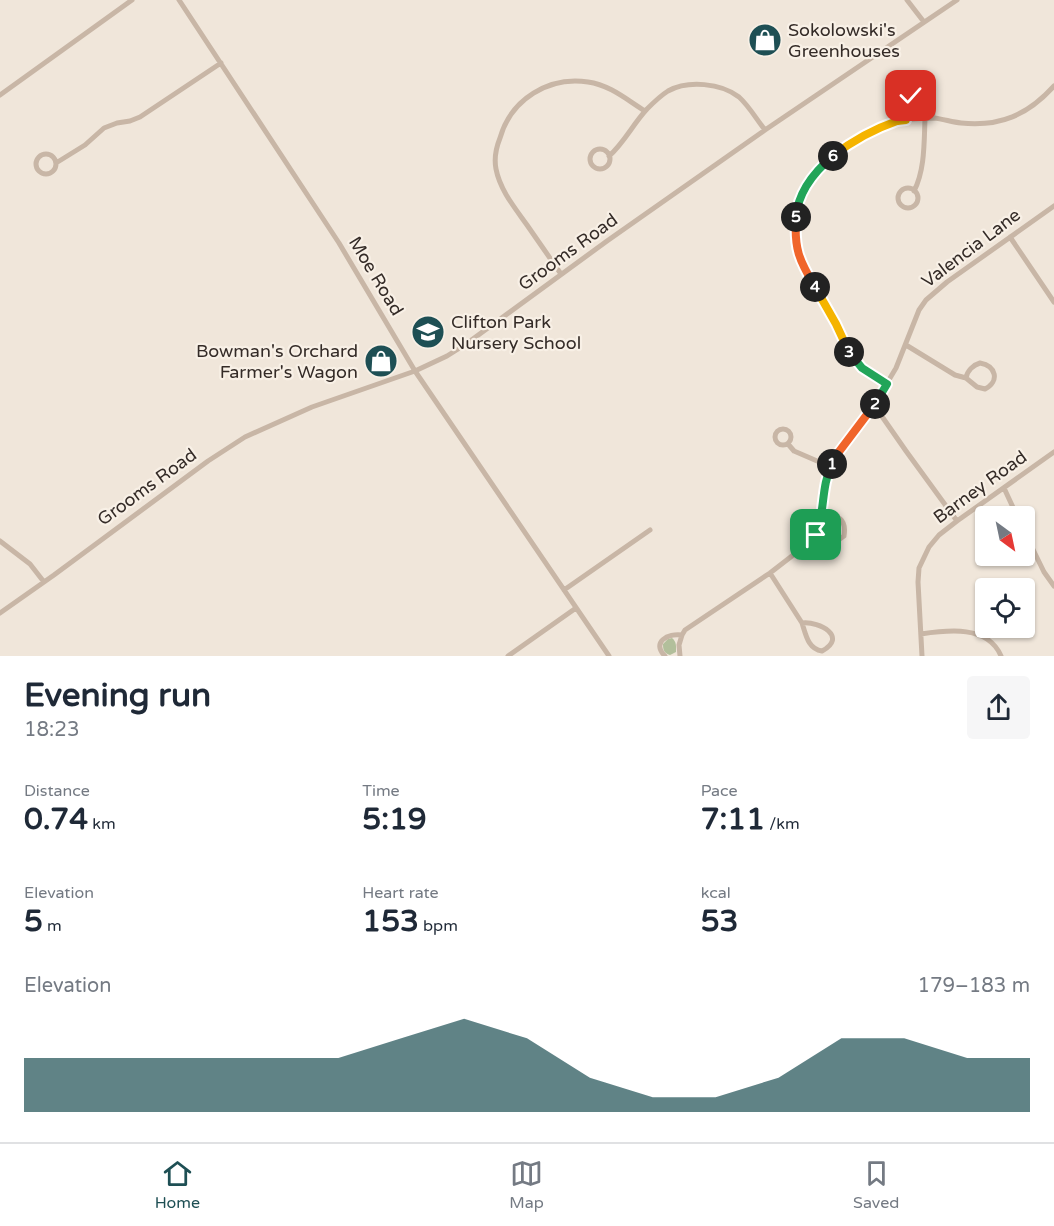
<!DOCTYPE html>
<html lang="en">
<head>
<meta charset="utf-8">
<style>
	body { margin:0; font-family:"Varela Round",sans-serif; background:#f6f6f7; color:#1f2937; height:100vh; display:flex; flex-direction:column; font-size:22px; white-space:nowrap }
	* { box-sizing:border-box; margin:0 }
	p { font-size:20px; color:#747a83 }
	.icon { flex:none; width:33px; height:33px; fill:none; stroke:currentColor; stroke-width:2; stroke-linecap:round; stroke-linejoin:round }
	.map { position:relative; height:656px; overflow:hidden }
	.side { display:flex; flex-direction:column; background:#fff; flex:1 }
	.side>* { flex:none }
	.needle { width:39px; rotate:147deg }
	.tools { position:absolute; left:975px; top:506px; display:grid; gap:12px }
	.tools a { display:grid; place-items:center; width:60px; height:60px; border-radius:6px; background:#fff; box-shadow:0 2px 4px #0004; font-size:30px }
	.pin { position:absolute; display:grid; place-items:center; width:51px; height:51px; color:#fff; margin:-26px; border-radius:12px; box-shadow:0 3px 9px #0006 }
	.km { position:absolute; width:30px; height:30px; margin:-15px; border-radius:50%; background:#222; color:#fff; font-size:16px; line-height:30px; text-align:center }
	.round { display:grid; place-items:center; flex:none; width:63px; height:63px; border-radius:6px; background:#f6f6f7 }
	.overview { display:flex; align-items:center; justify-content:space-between; height:102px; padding:0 24px }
	h1 { font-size:33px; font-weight:700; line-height:45px }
	.stats { display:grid; grid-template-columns:repeat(3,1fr); gap:9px; height:102px; padding:6px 24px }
	.stats div { display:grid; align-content:center }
	.stats b { font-size:30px; font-weight:700 }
	.stats small { font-size:16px; font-weight:400 }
	.stats p { font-size:16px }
	.chart { height:168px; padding:12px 24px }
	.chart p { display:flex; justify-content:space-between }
	.chart svg { width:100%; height:108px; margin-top:6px; fill:#1e4f54; opacity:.7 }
	.tabs { display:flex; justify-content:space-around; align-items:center; height:84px; border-top:2px solid #e0e1e3; background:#fff; font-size:16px; color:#747a83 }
	.tabs a { display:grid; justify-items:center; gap:3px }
	.tabs .active { color:#1e4f54 }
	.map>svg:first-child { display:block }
</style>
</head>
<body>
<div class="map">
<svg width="1054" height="656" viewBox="0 0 1054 656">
	<rect width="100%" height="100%" fill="#f0e6da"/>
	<path fill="#b2bf9b" d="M672,638C677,642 676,647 676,652L670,655C664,653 663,650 663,644L668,639Z"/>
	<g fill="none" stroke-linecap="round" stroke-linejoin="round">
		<path stroke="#c8b6a6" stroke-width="5" d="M179,0L339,243L415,371L609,656
			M907,0L924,22
			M0,95L132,0
			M906,120L911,96C929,81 933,105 933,118
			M590 159a10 10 0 1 1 20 0a10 10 0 1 1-20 0Z
			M36 164a10 10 0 1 1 20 0a10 10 0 1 1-20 0Z
			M609,156C624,143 633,124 647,109C653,103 660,96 668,91C688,80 721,83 739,97C749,106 757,120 765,130
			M56,163L85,145L104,128L117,123L130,121L140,117L221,63
			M898 198a10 10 0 1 1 20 0a10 10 0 1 1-20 0Z
			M914,191C925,170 924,142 925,119
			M1010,237L1054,302
			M561,274C550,258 538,241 527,225C515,208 500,190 496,169C494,159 496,148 500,138C511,99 549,76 588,82C610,85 627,100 645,111
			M906,345L955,375L966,378
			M980,363C996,366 1000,381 985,389L977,387L966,378C967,371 973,365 980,363Z
			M887,384C878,379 868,374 860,367C844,351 837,327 827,308C819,293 808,279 802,264C782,216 802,179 841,150C858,137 881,123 902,120C912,119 924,118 934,118C943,119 952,122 961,123C1000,127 1028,115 1054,86
			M874,405L906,451L957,521
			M775 437a8 8 0 1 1 16 0a8 8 0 1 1-16 0Z
			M788,444L794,451L831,467
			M1004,488L1017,516
			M1024,531L1044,572L1054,586
			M816,535L823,513L825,484L831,467L838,453L874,405L896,368L919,310L926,300L947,282L1054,206
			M0,541L30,564L44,582
			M770,573L802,623
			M564,590L650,530
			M0,613L54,575L208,461L245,437L312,407L415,371L447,356L466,344L607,241L765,130L957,0
			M802,623C820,621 848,637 822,651C808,649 806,635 802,623Z
			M921,634C948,630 988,625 1001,656
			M508,656L576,608
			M665,656C651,642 668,633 682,635L685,630L770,573L810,542L816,535L827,540L837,541L844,536C847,518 838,516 823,513
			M680,656L679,645L682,635
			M922,656L918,582L919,568L929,547L939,535L957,521L1054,452"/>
	</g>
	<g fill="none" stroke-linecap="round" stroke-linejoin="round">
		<defs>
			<path id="split-1" d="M816,535C825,512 821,486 832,464"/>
			<path id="split-2" d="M832,464L838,453L875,404"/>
			<path id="split-3" d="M849,352L862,368L887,384L875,404"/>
			<path id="split-4" d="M815,287L836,324L849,352"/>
			<path id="split-5" d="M796,217C794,249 799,260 815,287"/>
			<path id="split-6" d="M796,217C798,192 814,172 833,156"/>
			<path id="split-7" d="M833,156C852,141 874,129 897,121"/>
			<path id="split-8" d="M897,121L906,120L911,96"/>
		</defs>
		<use href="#split-1" stroke="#fff" stroke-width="12"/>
		<use href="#split-2" stroke="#fff" stroke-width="12"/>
		<use href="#split-3" stroke="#fff" stroke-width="12"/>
		<use href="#split-4" stroke="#fff" stroke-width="12"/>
		<use href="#split-5" stroke="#fff" stroke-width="12"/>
		<use href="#split-6" stroke="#fff" stroke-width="12"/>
		<use href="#split-7" stroke="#fff" stroke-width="12"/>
		<use href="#split-8" stroke="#fff" stroke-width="12"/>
		<use href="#split-1" stroke="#22a559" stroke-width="8"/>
		<use href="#split-2" stroke="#f0652b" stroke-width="8"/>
		<use href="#split-3" stroke="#22a559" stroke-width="8"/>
		<use href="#split-4" stroke="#f5b400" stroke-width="8"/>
		<use href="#split-5" stroke="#f0652b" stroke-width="8"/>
		<use href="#split-6" stroke="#22a559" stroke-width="8"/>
		<use href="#split-7" stroke="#f5b400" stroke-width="8"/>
		<use href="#split-8" stroke="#f5b400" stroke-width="8"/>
	</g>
	<defs>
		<symbol id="shop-disc" viewBox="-11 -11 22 22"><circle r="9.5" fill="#1e4f54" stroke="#f8f0e6"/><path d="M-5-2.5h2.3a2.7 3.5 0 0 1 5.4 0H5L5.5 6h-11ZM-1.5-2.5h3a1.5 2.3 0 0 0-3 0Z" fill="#fff"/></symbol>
		<symbol id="school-disc" viewBox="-11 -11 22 22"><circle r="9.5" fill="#1e4f54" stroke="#f8f0e6"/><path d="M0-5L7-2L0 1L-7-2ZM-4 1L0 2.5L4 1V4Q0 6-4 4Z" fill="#fff"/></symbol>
	</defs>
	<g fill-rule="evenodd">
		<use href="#shop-disc" x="746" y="21" width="38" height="38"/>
		<use href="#school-disc" x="409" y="313" width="38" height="38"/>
		<use href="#shop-disc" x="362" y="342" width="38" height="38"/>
	</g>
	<g text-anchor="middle" stroke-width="4.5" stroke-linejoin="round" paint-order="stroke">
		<g font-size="18" fill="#342b27" stroke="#f8f0e6" text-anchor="start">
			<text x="788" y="36">Sokolowski's<tspan x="788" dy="21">Greenhouses</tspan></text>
			<text x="451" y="328">Clifton Park<tspan x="451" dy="21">Nursery School</tspan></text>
			<text x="358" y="357" text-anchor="end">Bowman's Orchard<tspan x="358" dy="21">Farmer's Wagon</tspan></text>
		</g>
		<g font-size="18" fill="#342b27" stroke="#f8f0e6">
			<text transform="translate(971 248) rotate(-37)" y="6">Valencia Lane</text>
			<text transform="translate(568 252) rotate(-36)" y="6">Grooms Road</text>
			<text transform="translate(376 276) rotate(59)" y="6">Moe Road</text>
			<text transform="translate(147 487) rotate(-36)" y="6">Grooms Road</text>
			<text transform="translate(980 487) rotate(-36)" y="6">Barney Road</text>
		</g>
	</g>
</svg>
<div class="tools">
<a><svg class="needle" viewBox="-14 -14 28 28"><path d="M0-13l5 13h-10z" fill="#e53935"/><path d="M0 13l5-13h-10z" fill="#747a83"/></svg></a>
<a><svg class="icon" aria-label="locate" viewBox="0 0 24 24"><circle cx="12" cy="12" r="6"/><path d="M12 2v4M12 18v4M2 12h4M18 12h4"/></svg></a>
</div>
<div class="pin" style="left:816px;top:535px;background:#1e9e55"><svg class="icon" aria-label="arrive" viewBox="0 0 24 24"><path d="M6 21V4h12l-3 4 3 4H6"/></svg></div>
<div class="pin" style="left:911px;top:96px;background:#d93025"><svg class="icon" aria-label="check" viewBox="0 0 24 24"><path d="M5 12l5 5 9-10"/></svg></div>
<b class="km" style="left:832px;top:464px">1</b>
<b class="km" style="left:875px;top:404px">2</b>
<b class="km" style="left:849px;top:352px">3</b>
<b class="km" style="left:815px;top:287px">4</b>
<b class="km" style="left:796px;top:217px">5</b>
<b class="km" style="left:833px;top:156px">6</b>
</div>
<section class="side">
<div class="overview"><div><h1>Evening run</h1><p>18:23</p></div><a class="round"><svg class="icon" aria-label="share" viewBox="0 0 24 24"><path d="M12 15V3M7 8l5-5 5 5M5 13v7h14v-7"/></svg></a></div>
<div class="stats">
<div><p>Distance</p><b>0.74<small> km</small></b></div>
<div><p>Time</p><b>5:19</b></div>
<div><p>Pace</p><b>7:11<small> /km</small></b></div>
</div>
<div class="stats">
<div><p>Elevation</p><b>5<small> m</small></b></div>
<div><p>Heart rate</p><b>153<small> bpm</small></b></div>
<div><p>kcal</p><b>53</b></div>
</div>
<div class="chart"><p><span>Elevation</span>179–183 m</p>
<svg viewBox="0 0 160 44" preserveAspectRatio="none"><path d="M0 44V22L10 22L20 22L30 22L40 22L50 22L60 14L70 6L80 14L90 30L100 38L110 38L120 30L130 14L140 14L150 22L160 22V44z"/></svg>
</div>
</section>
<nav class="tabs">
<a class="active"><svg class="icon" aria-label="home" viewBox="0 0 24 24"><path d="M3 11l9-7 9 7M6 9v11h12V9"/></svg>Home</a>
<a><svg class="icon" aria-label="map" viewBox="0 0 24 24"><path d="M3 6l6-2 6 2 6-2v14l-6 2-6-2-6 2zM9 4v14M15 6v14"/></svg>Map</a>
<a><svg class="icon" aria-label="saved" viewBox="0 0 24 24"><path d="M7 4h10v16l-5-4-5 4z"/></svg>Saved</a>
</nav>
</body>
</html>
